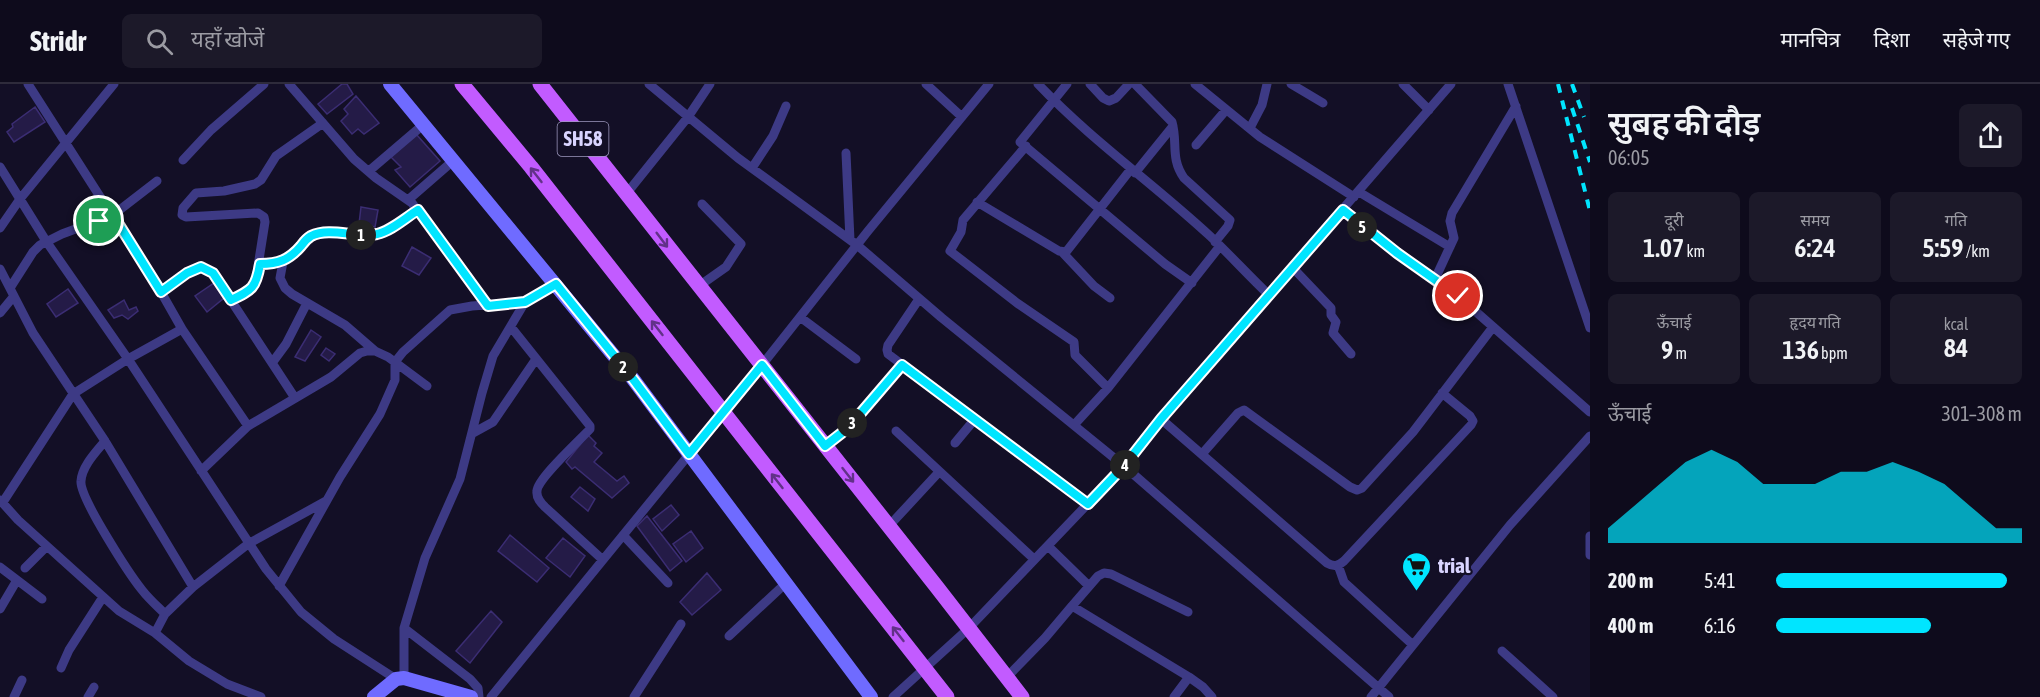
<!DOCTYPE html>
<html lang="hi">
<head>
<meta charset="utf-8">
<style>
	body { margin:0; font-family:"Asap Condensed","Noto Sans Devanagari",sans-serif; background:#1c1929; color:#f1f3f6; height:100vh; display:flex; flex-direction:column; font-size:22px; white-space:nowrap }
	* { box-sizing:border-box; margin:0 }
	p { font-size:20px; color:#9b9ba3 }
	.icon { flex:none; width:33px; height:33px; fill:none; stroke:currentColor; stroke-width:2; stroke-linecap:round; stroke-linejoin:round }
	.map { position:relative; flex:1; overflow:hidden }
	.drawer { display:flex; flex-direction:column; background:#0e0b1c; width:450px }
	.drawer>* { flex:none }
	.pin { position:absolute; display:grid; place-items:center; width:51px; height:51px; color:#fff; margin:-26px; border:3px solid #fff; border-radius:50%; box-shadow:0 2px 6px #0007 }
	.km { position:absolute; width:30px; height:30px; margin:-15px; border-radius:50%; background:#222; color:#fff; font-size:16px; line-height:30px; text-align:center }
	.round { display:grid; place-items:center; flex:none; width:63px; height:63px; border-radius:9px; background:#1c1929 }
	.headline { display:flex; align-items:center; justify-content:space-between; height:102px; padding:0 18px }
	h1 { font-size:33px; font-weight:600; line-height:45px }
	.stats { display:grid; grid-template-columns:repeat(3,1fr); gap:9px; height:102px; padding:6px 18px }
	.stats div { display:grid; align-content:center; border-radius:9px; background:#1c1929; text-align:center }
	.stats b { font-size:26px; font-weight:600 }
	.stats small { font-size:16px; font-weight:400 }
	.stats p { font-size:16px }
	.chart { height:168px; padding:12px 18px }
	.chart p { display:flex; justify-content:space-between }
	.chart svg { width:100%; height:108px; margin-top:6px; fill:#00e5ff; opacity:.7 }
	ul { padding:0 18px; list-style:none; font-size:20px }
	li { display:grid; grid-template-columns:96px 72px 1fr; align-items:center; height:45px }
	li i { height:15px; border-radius:8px; background:#00e5ff }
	header { display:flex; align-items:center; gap:36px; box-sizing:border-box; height:84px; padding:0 30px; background:#0e0b1c; border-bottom:2px solid #2e2b3b }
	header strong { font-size:28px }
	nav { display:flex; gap:33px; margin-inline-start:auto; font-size:21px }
	.search { width:420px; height:54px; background:#1c1929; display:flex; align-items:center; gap:15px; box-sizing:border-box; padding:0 21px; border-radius:9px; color:#9b9ba3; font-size:22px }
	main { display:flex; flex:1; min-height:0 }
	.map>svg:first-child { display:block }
</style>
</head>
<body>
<header>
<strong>Stridr</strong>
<div class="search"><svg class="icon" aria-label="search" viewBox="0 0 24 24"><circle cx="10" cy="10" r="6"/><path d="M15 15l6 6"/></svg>यहाँ खोजें</div>
<nav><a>मानचित्र</a><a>दिशा</a><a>सहेजे गए</a></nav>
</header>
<main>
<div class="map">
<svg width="1590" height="613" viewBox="0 0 1590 613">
	<rect width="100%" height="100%" fill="#130f26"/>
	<path fill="#241b47" stroke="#3b2d73" stroke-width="1.5" d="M342,0H347L353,10L327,30L318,20Z
		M356,12L379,39L364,50L358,45L352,50L341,37L348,30L344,25Z
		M35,23L45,38L14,58L7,48L13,43L12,40Z
		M416,50L440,77L410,103L395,86L401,83L391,73Z
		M361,123L378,126L375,143L359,140Z
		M412,163L431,174L419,191L402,182Z
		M214,199L224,214L207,228L195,212Z
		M68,205L78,219L56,233L47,220Z
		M124,216L129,226L136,223L138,227L128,235L122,231L114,234L108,226Z
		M311,246L321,253L305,277L295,273Z
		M326,264L335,270L329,277L321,271Z
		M588,351L596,359L594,362L602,369L594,378L617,397L624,392L629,399L612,414L575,383L572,385L566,378Z
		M580,403L595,415L588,427L571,413Z
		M671,421L679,431L662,447L653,435Z
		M647,432L682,477L670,487L637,442Z
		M691,447L703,464L686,478L673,460Z
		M510,451L549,484L537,498L498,467Z
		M563,454L585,472L570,493L546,474Z
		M707,489L721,506L692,531L680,518Z
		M491,527L502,538L470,579L456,567Z"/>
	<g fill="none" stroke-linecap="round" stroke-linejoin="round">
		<path stroke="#3d3a85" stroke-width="9" d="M28,0L161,208L182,245L248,342
			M289,0L354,75L376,94L412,119L488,222
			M649,0L738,74L857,161L942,234L1124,382L1389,613
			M926,0L962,33
			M1038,0C1091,56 1154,100 1210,152C1230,171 1249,192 1269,211
			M1067,0L1020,58L1165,180L1192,199
			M1090,0L1103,14L1109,17L1116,14L1129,0
			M1135,0L1172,38C1178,59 1170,74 1184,94L1230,136L1228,142L1215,158
			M1195,0L1260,53L1354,113
			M1291,0L1323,19
			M1403,0L1429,26
			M1508,0L1590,244
			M1250,44L1262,21L1267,0
			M1196,61L1226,26
			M1026,62L963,136L961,148L950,167L1017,219L1074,258L1075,271L1108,304
			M846,69L850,156
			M183,76L211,46L264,0
			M0,83L46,157L128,275L266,485L301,528L334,555L396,595
			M752,84L773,52L786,22
			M369,87L424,40
			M1135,89L1173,42
			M1359,108L1450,163
			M627,109L688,33L710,0
			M408,116L454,76
			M977,118L1059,167L1066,168L1131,85
			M1343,126L1376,153L1458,212L1590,328
			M0,144L20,115L114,0
			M1062,168L1094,202L1110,214
			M283,178L280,194L285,204L292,210L345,241L375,267
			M259,180C278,180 289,176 301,162C304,158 306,155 311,152C330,143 356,154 377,150C391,147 405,135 418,127
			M1293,184L1331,224V231L1336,238L1333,249L1351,270
			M0,185L33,249L105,357L193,503
			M1435,195L1454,154L1450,137L1452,129L1516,22
			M699,202L726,183L741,160L702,120
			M10,204L33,168L40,161L62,150L113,131L157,97
			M161,208L187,189L201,183L213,189L295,314
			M919,215L888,261L887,266L888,270L1088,420
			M231,216L247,209L255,201L265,138L264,133L258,129L186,133L182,131L183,124L196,109L224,107L255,100L261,96L276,72L323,39
			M0,229L14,212
			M800,233L856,275
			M511,243L590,342V345C580,356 537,395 537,407C536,414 541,419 545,423L603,476
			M272,279L286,260L307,219
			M1161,335L1327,479C1334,483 1338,482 1344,477L1471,341L1473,337L1470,332L1442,309
			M1074,341L1108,304L1220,162
			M896,347L1034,475
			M473,349L493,338L536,275
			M105,357C96,368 82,382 81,397C79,413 130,491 142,506C149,515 157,522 165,530
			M955,359L975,335
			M825,362L848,344L902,281
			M1202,370L1238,329L1244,326L1350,403L1357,406L1362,404L1413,348L1493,243
			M201,387L248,342L331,293L360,269L367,267H375L388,273L427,302
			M0,416L18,436L119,527L155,549L189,577L227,600L261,613
			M3,418L73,310L128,275L182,245
			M889,442L939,388
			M623,451L668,499
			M1590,452V471
			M1048,462L1089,502
			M1338,481L1344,498L1413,561
			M0,483L42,515
			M25,484L46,463
			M279,502L340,393L380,330L395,296V278L403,268L450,226L472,222L525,218
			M1072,522L1098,492L1104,489L1111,490L1188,528
			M0,525L17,496
			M404,544L470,595L478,604L479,613
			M155,549L165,530L193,503L248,460L326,417
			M729,552L786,499
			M1502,567L1553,613
			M61,584L69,566L103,513
			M1007,593L1045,554L1072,522L1189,593L1174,613
			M1189,593L1203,603L1212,613
			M404,594V544L425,474L460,395L482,309L493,272L525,218L556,200
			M14,613L22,596
			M88,613L94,603
			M491,613L762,281L868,147L989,0
			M634,613L681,540
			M893,613L969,544L1124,382L1161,335L1451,0
			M1371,613L1510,441L1590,352"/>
		<path stroke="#6f6bff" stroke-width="14" d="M390,0L633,295L871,613
			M374,613L396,595L404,594L471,613"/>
		<path stroke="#c25bff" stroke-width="15" d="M462,0L531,83L947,613
			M540,0L936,502L1022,613"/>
		<path stroke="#00e5ff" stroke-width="4" stroke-dasharray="9 8" stroke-linecap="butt" d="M1558,0L1590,127
			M1572,0L1584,33
			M1572,24L1590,78"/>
	</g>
	<defs><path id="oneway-shaft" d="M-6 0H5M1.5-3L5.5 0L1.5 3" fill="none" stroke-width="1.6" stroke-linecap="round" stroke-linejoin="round" transform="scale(1.5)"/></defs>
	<g stroke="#623188">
		<use href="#oneway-shaft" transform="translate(536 91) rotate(-128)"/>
		<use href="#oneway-shaft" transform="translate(662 156) rotate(53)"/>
		<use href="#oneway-shaft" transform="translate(657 244) rotate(-128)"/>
		<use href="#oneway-shaft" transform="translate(848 391) rotate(52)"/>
		<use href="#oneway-shaft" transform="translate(777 397) rotate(-128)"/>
		<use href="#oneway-shaft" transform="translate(898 550) rotate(-128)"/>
	</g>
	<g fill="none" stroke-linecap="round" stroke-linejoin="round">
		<defs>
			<path id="route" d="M99,137L113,131L161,208L187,189L201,183L213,189L231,216C252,206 256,204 260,180C278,180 289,176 301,162C304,158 306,155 311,152C330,143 356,154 377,150C391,147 405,134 418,126L488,222L525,218L556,200L633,295L689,370L762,281L825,362L848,344L902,281L1088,420L1124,382L1161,335L1343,126L1397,169L1458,212"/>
		</defs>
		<use href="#route" stroke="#fff" stroke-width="12"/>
		<use href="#route" stroke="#00e5ff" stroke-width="8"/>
	</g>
	<defs>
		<symbol id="supermarket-pin" viewBox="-11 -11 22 30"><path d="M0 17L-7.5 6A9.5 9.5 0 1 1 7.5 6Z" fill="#00e5ff" stroke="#130f26"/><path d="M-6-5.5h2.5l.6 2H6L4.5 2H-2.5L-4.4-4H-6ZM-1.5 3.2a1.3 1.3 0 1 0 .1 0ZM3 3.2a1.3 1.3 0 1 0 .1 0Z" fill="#111"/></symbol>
	</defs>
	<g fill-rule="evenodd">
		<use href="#supermarket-pin" x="1400" y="466" width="33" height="45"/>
	</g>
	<g text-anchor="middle" stroke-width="4.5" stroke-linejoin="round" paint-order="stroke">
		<rect fill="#130f26" stroke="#9e99be" stroke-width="1.5" x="557.5" y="38" width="51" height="34" rx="4.5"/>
		<g font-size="20" font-weight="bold" fill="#d9d4ff">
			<text x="583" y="62">SH58</text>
		</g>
		<g font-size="21" font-weight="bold" fill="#d9d4ff" stroke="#130f26" text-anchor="start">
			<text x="1438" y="489">trial</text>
		</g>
	</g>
</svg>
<div class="pin" style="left:99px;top:137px;background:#1e9e55"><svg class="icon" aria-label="arrive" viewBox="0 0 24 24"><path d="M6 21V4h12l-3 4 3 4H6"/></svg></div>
<div class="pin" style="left:1458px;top:212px;background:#d93025"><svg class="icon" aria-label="check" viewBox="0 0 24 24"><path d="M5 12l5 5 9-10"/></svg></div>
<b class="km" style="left:361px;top:151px">1</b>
<b class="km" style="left:623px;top:283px">2</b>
<b class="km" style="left:852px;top:339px">3</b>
<b class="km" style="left:1125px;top:381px">4</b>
<b class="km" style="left:1362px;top:143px">5</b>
</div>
<section class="drawer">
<div class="headline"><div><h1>सुबह की दौड़</h1><p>06:05</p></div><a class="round"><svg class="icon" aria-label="share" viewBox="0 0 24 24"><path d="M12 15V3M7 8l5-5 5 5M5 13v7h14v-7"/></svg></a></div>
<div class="stats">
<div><p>दूरी</p><b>1.07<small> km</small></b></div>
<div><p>समय</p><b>6:24</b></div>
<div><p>गति</p><b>5:59<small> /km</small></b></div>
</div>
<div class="stats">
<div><p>ऊँचाई</p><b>9<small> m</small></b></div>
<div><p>हृदय गति</p><b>136<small> bpm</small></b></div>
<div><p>kcal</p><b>84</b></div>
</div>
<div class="chart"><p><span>ऊँचाई</span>301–308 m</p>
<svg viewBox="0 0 160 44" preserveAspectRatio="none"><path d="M0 44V38L10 29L20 20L30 11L40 6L50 11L60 20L70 20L80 20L90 15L100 15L110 11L120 15L130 20L140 29L150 38L160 38V44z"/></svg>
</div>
<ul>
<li><b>200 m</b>5:41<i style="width:94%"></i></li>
<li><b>400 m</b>6:16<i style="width:63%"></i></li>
</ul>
</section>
</main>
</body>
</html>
